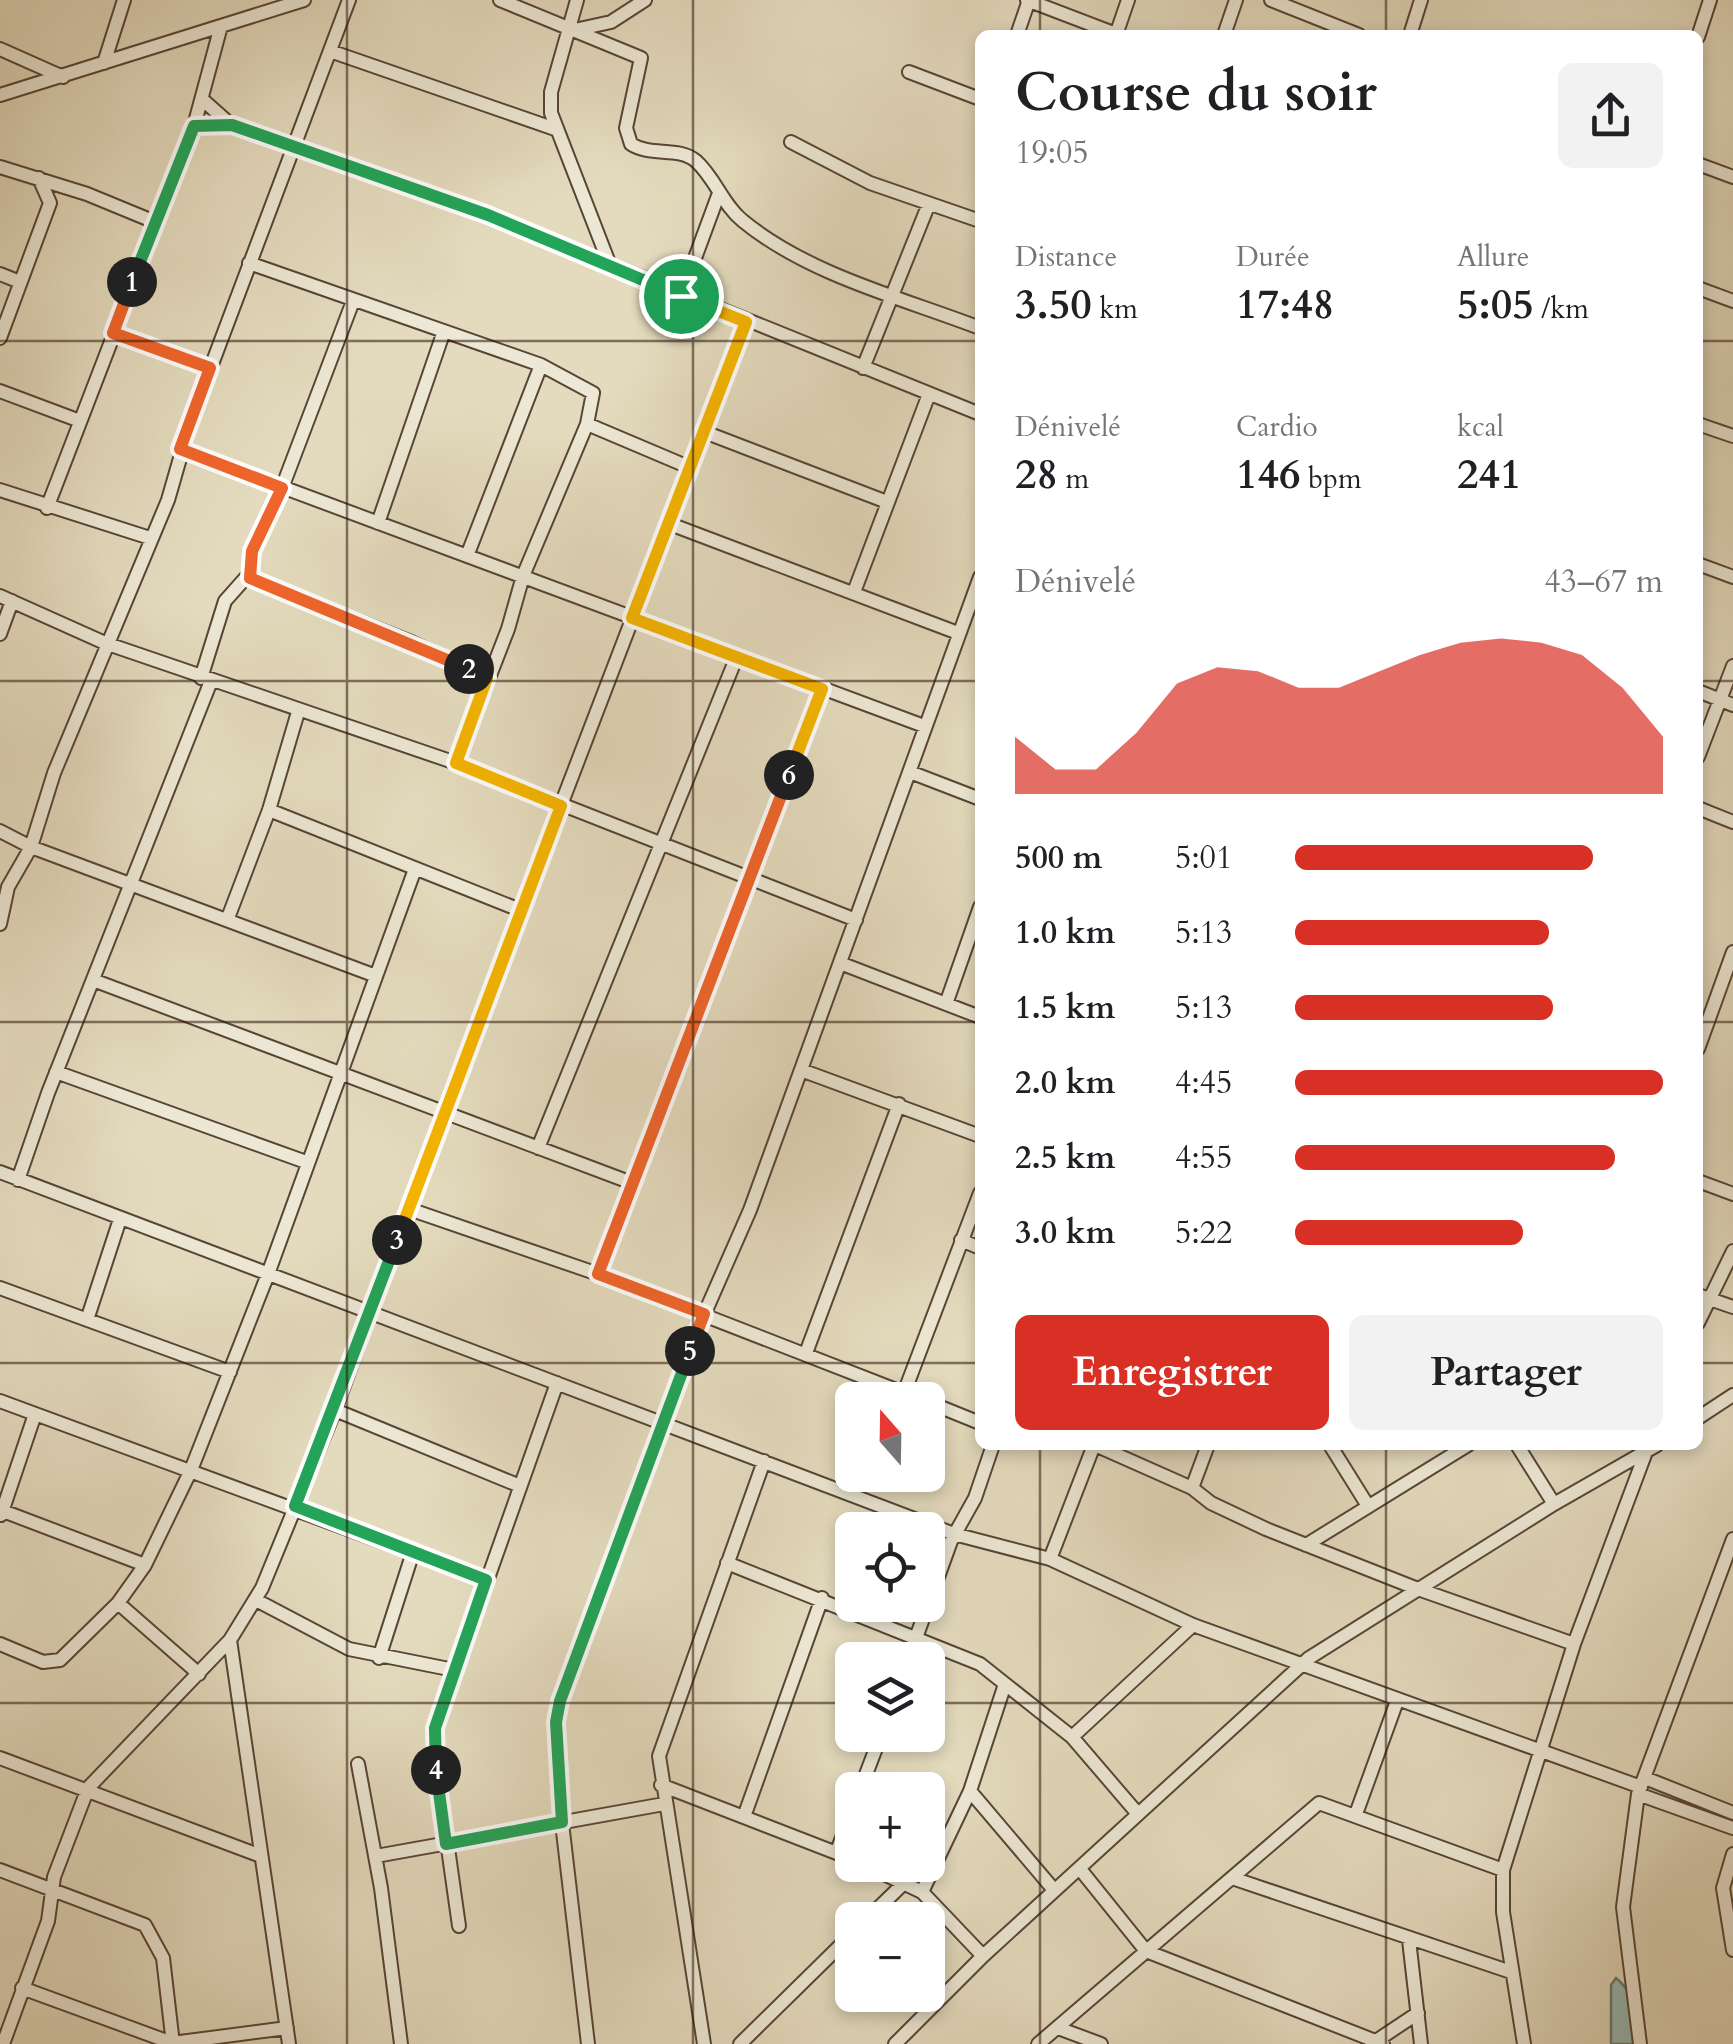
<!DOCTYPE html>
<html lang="fr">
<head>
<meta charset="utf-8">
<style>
	body { margin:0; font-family:Cardo,serif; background:#f2f2f2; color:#202124; height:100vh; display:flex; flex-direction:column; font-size:38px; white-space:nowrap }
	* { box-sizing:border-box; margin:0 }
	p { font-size:32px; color:#757577 }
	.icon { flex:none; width:55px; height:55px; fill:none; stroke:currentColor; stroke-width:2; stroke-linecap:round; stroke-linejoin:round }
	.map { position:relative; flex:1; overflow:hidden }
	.panel { position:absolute; left:975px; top:30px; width:728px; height:1420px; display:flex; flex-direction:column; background:#fff; border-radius:15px; box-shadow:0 5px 15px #0003 }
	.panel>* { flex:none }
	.needle { width:65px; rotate:340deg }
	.controls { position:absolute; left:835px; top:1382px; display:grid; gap:20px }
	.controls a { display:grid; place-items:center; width:110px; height:110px; border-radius:15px; background:#fff; box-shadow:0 5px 15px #0003; font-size:50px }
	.pin { position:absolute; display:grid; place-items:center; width:85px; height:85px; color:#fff; margin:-42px; border:5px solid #fff; border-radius:50%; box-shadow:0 2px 10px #0007 }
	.km { position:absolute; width:50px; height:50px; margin:-25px; border-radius:50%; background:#222; color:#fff; font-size:28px; line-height:50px; text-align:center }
	.round { display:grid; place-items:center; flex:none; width:105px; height:105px; border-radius:15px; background:#f2f2f2 }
	.overview { display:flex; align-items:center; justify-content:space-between; height:170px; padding:0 40px }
	h1 { font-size:55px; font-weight:600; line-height:75px }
	.metrics { display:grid; grid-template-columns:repeat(3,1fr); gap:15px; height:170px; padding:10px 40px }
	.metrics div { display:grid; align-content:center }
	.metrics b { font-size:42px; font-weight:600 }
	.metrics small { font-size:28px; font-weight:400 }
	.metrics p { font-size:28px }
	.chart { height:280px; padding:20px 40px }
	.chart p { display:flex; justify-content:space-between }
	.chart svg { width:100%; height:180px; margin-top:10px; fill:#d93025; opacity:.7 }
	.button { display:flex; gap:20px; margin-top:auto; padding:20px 40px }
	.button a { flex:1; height:115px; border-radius:15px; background:#d93025; color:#fff; font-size:40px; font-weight:600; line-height:115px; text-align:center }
	.button a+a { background:#f2f2f2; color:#202124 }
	ul { padding:0 40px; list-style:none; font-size:32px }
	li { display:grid; grid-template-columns:160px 120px 1fr; align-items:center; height:75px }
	li i { height:25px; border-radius:12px; background:#d93025 }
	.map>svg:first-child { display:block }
</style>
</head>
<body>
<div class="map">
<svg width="1733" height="2044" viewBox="0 0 1733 2044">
	<rect width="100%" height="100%" fill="#e4dbbe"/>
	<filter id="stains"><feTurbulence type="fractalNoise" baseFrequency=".002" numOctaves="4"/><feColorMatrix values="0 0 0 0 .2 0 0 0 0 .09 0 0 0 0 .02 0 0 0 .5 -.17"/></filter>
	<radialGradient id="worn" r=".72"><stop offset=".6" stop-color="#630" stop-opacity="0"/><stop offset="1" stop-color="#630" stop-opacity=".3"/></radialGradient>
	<path fill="#96bbb6" stroke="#6a7870" stroke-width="2.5" d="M1616,1978C1636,1994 1640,2020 1645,2044H1611V1985Z"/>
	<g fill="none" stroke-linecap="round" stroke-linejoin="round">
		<defs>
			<path id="minor" d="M500,0L641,58L626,128L631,144C651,157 678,146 696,161C715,178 723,205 743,221C809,275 902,298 980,328
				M577,0L551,92V113L611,268
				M1027,0L1116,34
				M1271,0L1359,35
				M570,31L611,22L645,0
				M1017,35L1029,0
				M1116,35L1128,0
				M1224,35L1236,0
				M1410,35L1421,0
				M1698,37L1710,0
				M0,49L63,77
				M330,51L555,129
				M104,63L124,0
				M909,72L980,99
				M0,95L304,0
				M203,100L231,125L488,215L980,414
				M194,126L231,125
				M791,142L870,183L980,221
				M1698,164L1733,177
				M0,167L87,194L155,222
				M249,263L541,365L593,393L587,424L523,576L508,629L456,763
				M0,274L20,282
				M1698,288L1733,301
				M681,296L719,193
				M353,301L282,488L252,551L250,578L411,642L487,678
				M113,333L211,368
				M0,338L50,203L39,178
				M863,368L928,206
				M0,391L80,421
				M587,424L691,468
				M1698,424L1733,436
				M707,433L887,502
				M180,449L924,726
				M0,490L150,538
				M47,508L194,126L221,26
				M378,523L444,331
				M670,524L958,633
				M467,556L541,365
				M1698,564L1733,577
				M854,592L929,394
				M0,596L105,643L456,763L856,920
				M0,634L12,601
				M201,678L225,601L249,574
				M1698,691L1733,705
				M1698,757L1733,666
				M910,772L980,799
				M1698,808L1733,822
				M269,810L520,910
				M0,831L31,847L376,976
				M228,918L269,810L298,712
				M0,924L8,887L31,847L54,773L168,500L191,420L349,0
				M840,963L980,1017
				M93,980L632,1183
				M946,1004L980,907
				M1698,1049L1733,952
				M801,1070L980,1136
				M56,1072L306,1162
				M538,1148L737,656
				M0,1172L954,1534L1050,1559L1193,1625L1641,1787
				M18,1180L48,1093L211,681
				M1698,1181L1733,1194
				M409,1209L598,1274L922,1400
				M961,1240L980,1248
				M598,1274L822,689
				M0,1288L230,1372
				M1698,1295L1733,1307
				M87,1320L120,1219
				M1698,1323L1733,1251
				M806,1353L899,1104
				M904,1393L980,1193
				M0,1401L486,1580
				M928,1402L980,1423
				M335,1410L520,1486
				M1698,1418L1733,1395
				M1095,1445L1192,1488L1211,1503L1266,1529L1418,1589L1574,1644
				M1330,1445L1368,1506
				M1517,1445L1554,1504
				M1192,1488L1208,1445
				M3,1511L145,1565
				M1,1515L35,1414
				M1306,1545L1468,1445
				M1050,1559L1094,1445
				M727,1563L980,1664L1072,1737L1138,1814
				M256,1600L349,1649L454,1670
				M118,1603L199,1674
				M0,1644L43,1662L60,1660L118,1603L145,1565L191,1470L268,1274L415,869
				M379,1658L413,1552
				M908,1660L951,1541L975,1498L993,1445
				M1072,1737L1193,1625
				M0,1758L261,1856
				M358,1764L381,1888L401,2044
				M1645,1778L1733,1813
				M661,1785L852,1859
				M860,1790L881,1735
				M970,1791L1054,1890
				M1638,1794L1733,1828
				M745,1814L822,1598
				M1356,1814L1397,1701
				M837,1851L852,1811
				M1733,1854L1723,1888L1733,1950
				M376,1856L664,1804
				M865,1865L922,1892L983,1956
				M1080,1869L1146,1951L1383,2044
				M0,1870L145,1925L163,1958L173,2044
				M1232,1878L1511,1972
				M922,1892L970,1791L1005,1684
				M866,1920L903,1884
				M459,1926L435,1756V1728L557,1383
				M1409,1940L1421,2044
				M22,1988L172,2043L287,2028
				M1058,2028L1101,2044
				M1376,2041L1418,2013
				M3,2044L48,1921L54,1877L88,1788L230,1640
				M289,2044L230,1640L262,1588L335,1410L443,1113L746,322
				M588,2044L562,1823L556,1722L560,1701L704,1315L750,1210L980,577
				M704,2044L659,1756L764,1461
				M740,2044L852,1934
				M895,2044L983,1956L1309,1658L1554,1504L1657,1445
				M1038,2044L1319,1803L1503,1870
				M1524,2044L1503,1912V1870L1574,1644L1646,1452
				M1640,2044L1623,1907L1638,1794L1733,1539"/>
		</defs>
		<use href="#minor" stroke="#574536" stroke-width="16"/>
		<use href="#minor" stroke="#ede8d5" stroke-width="12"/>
	</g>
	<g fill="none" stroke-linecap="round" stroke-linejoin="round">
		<defs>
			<path id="split-1" d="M132,282L194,126L232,125L488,215L681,296"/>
			<path id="split-2" d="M132,282L113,333L210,368L180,449L282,488L252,551L250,578L469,669"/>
			<path id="split-3" d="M397,1240L561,806L456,763L487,678L469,669"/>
			<path id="split-4" d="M397,1240L295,1506L486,1580L435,1728L436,1770"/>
			<path id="split-5" d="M436,1770L446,1844L562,1822L556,1722L560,1701L690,1351"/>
			<path id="split-6" d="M690,1351L704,1314L598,1274L789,775"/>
			<path id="split-7" d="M681,296L746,322L632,618L822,689L789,775"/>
		</defs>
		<use href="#split-1" stroke="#fff" stroke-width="20"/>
		<use href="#split-2" stroke="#fff" stroke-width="20"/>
		<use href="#split-3" stroke="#fff" stroke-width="20"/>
		<use href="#split-4" stroke="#fff" stroke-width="20"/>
		<use href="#split-5" stroke="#fff" stroke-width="20"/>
		<use href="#split-6" stroke="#fff" stroke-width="20"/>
		<use href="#split-7" stroke="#fff" stroke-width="20"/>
		<use href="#split-1" stroke="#22a559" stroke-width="12"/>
		<use href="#split-2" stroke="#f0652b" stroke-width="12"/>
		<use href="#split-3" stroke="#f5b400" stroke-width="12"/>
		<use href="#split-4" stroke="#22a559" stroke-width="12"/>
		<use href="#split-5" stroke="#22a559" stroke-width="12"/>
		<use href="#split-6" stroke="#f0652b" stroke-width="12"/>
		<use href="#split-7" stroke="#f5b400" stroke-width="12"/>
	</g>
	<path fill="none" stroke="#281308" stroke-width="2.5" stroke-opacity="0.55" d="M347,0V2044M693,0V2044M1040,0V35M1386,0V35M0,341H980M1698,341H1733M0,681H980M1698,681H1733M0,1022H980M1698,1022H1733M0,1363H980M1698,1363H1733M1040,1445V2044M1386,1445V2044M0,1703H852M928,1703H1733"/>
	<rect width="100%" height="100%" filter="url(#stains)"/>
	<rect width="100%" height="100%" fill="url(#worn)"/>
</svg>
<div class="controls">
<a><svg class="needle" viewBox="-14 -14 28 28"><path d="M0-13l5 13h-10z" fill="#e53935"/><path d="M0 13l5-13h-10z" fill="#757577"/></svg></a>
<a><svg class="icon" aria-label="locate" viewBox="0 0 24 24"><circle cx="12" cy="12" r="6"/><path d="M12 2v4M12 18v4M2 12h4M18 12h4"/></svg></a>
<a><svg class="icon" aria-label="layers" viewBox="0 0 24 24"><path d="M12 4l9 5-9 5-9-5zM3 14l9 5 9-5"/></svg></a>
<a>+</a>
<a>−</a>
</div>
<div class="pin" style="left:681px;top:296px;background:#1e9e55"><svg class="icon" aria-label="arrive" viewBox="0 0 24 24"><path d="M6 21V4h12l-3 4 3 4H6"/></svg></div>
<b class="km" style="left:132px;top:282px">1</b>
<b class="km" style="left:469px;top:669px">2</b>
<b class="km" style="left:397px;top:1240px">3</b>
<b class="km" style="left:436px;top:1770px">4</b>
<b class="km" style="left:690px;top:1351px">5</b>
<b class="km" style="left:789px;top:775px">6</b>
<section class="panel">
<div class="overview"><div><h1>Course du soir</h1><p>19:05</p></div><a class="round"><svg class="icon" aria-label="share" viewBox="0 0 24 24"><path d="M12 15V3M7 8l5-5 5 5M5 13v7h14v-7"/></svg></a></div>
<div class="metrics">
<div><p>Distance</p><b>3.50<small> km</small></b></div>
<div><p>Durée</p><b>17:48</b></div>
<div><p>Allure</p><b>5:05<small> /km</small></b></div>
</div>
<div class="metrics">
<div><p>Dénivelé</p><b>28<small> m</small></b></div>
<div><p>Cardio</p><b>146<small> bpm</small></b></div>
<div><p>kcal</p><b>241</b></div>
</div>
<div class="chart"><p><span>Dénivelé</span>43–67 m</p>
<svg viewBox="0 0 160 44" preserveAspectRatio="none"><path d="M0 44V30L10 38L20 38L30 29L40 17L50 13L60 14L70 18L80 18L90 14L100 10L110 7L120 6L130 7L140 10L150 18L160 30V44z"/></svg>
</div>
<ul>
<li><b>500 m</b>5:01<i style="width:81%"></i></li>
<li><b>1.0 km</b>5:13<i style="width:69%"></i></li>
<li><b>1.5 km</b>5:13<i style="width:70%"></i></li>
<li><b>2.0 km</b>4:45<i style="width:100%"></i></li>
<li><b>2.5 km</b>4:55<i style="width:87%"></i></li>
<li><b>3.0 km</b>5:22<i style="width:62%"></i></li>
</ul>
<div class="button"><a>Enregistrer</a><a>Partager</a></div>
</section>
</div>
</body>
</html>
